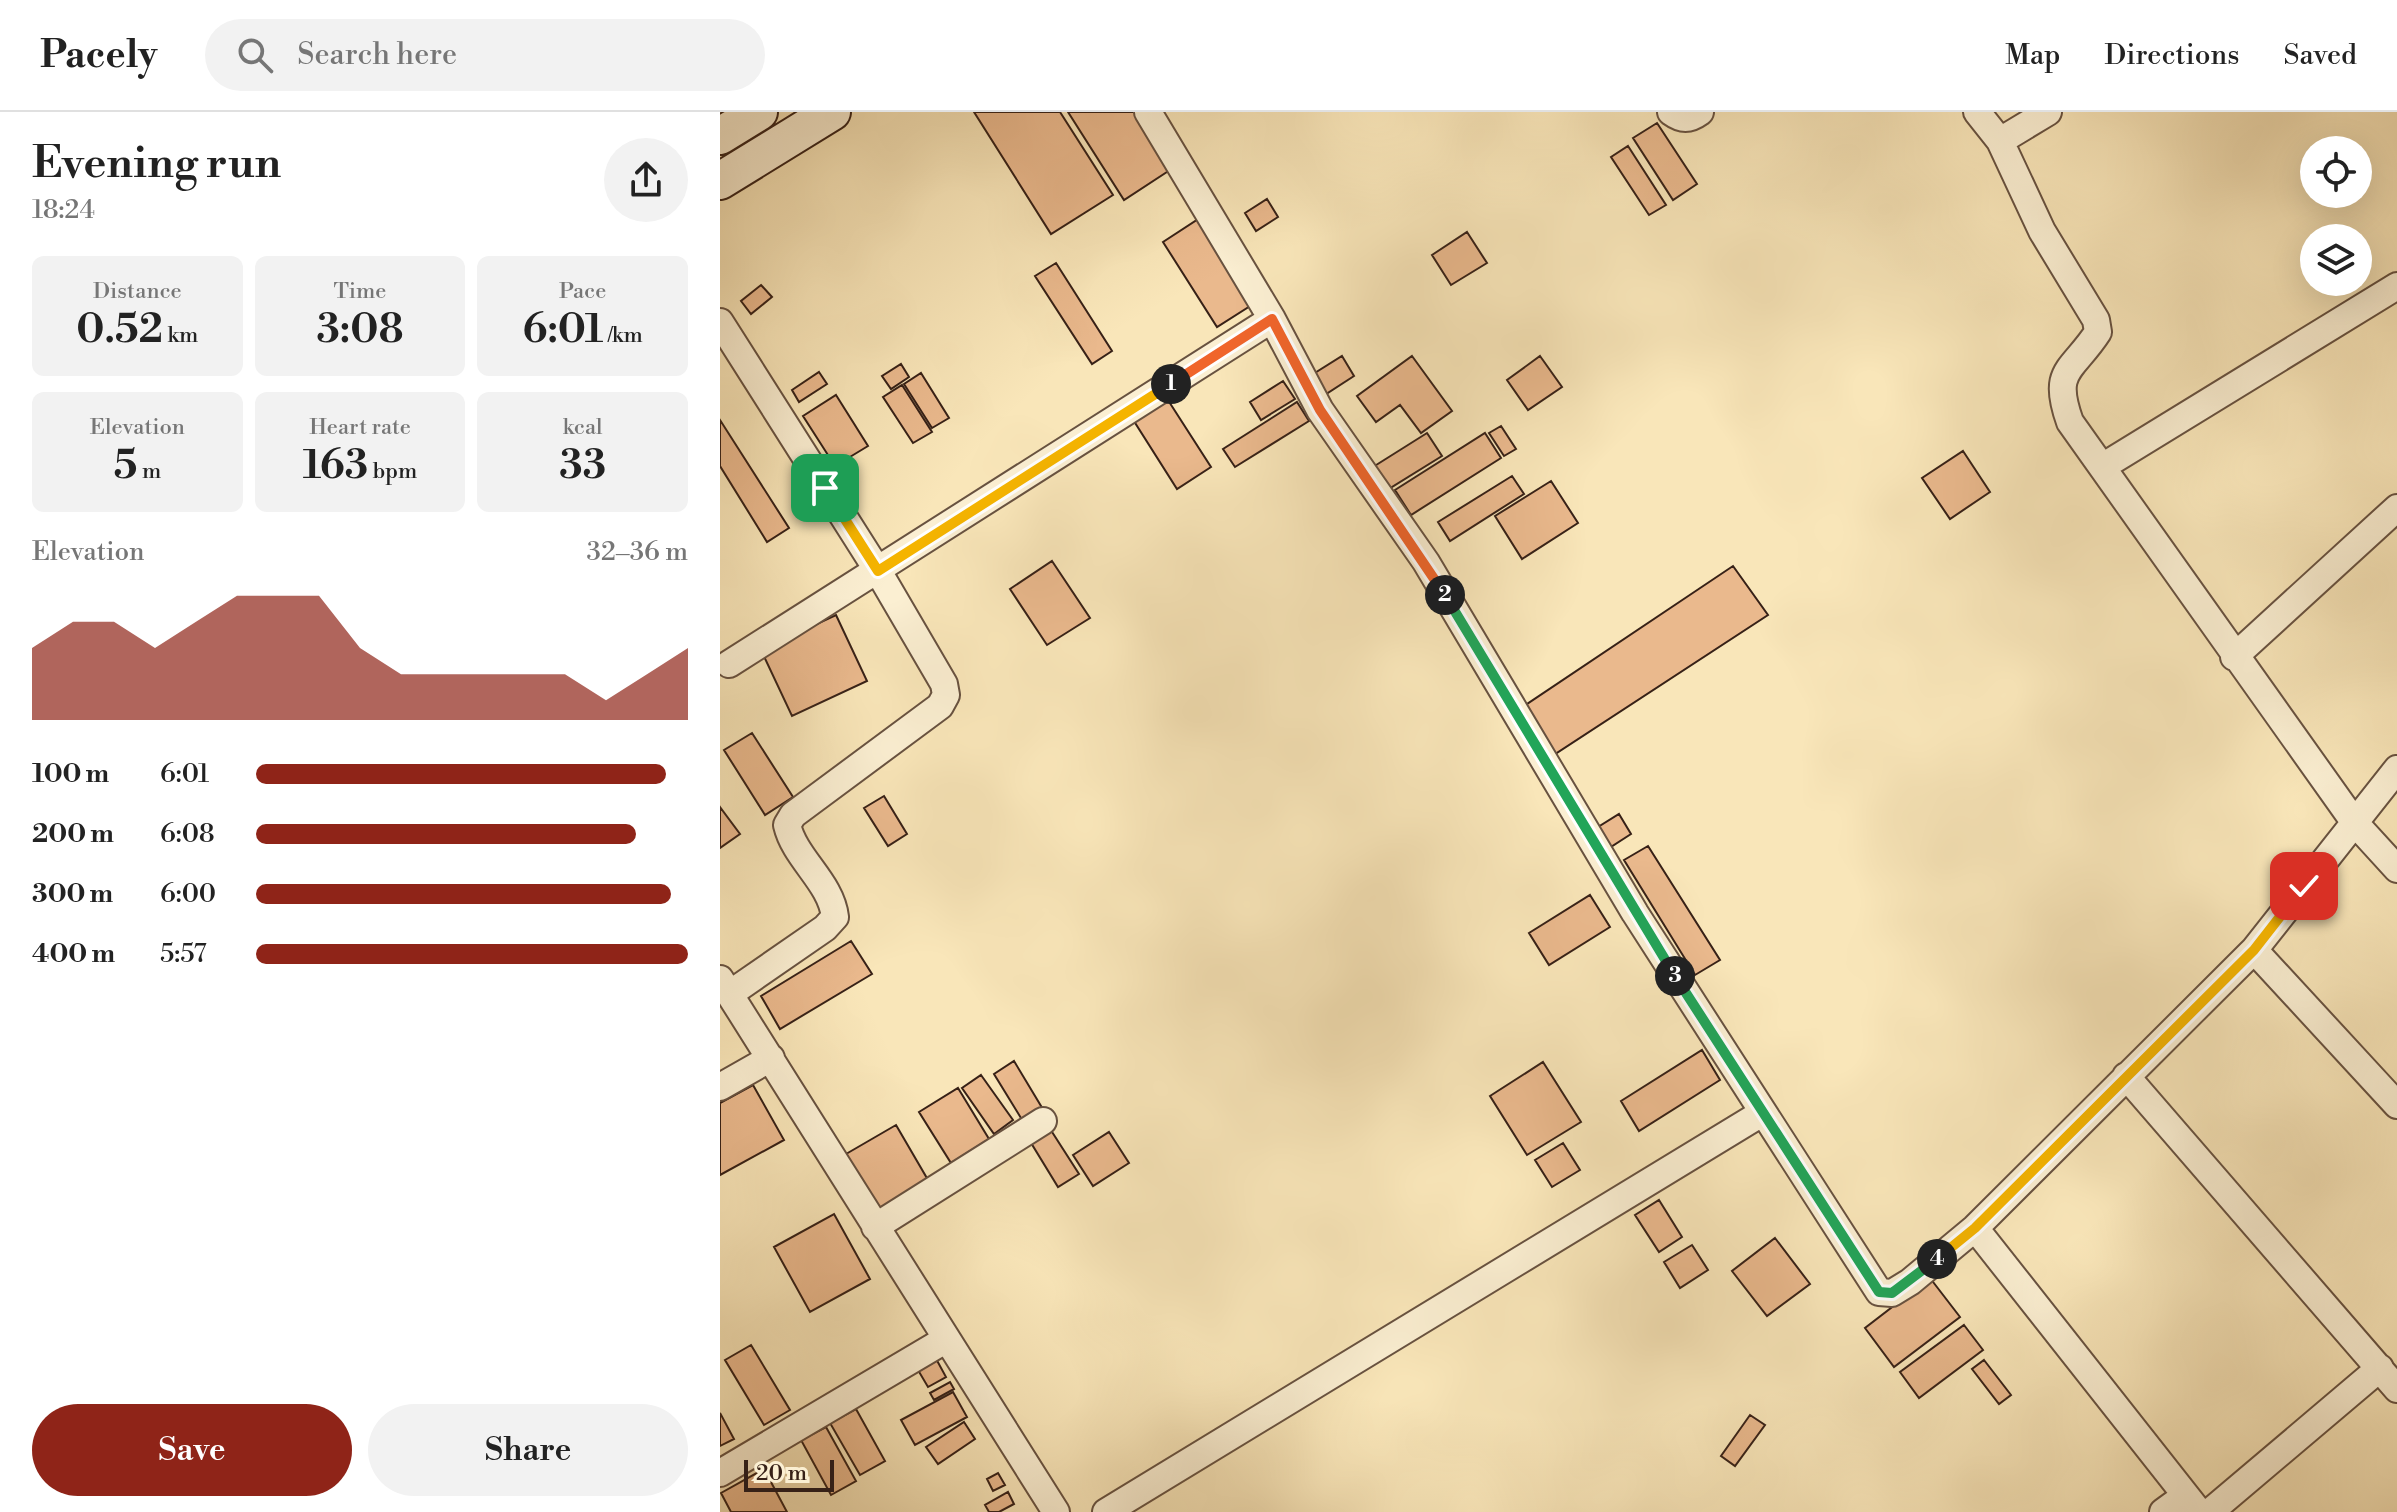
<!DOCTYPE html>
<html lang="en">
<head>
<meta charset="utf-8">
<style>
	body { margin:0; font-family:"Libre Bodoni",serif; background:#f2f2f2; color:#222; height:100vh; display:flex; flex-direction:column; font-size:30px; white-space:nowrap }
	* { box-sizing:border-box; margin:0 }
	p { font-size:26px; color:#767676 }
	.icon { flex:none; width:44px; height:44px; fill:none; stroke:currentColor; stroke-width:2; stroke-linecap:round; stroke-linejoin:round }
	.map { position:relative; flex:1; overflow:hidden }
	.panel { display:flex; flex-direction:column; background:#fff; width:720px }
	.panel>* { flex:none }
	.controls { position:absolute; left:1580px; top:24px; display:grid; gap:16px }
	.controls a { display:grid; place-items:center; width:72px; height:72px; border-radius:50%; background:#fff; box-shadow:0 8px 32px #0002; font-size:40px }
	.scale { position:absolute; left:24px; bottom:20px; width:90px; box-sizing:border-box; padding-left:8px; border:4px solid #372117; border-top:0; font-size:22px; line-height:28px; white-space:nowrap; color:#372117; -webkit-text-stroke:6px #fbefd2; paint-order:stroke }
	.pin { position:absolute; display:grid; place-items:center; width:68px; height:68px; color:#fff; margin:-34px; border-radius:16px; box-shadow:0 4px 12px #0006 }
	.km { position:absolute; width:40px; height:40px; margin:-20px; border-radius:50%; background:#222; color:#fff; font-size:22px; line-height:40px; text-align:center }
	.round { display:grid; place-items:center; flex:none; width:84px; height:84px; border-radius:42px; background:#f2f2f2 }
	.headline { display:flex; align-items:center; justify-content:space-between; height:136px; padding:0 32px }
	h1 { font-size:44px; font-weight:600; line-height:60px }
	.metrics { display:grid; grid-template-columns:repeat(3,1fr); gap:12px; height:136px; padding:8px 32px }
	.metrics div { display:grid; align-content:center; border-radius:12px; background:#f2f2f2; text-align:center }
	.metrics b { font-size:40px; font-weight:600 }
	.metrics small { font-size:22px; font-weight:400 }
	.metrics p { font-size:22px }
	.chart { height:224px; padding:16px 32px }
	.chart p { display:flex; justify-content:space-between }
	.chart svg { width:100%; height:144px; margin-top:8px; fill:#8f2418; opacity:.7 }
	.cta { display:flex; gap:16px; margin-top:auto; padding:16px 32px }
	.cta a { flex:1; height:92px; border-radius:48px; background:#8f2418; color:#fff; font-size:32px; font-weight:600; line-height:92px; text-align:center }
	.cta a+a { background:#f2f2f2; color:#222 }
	ul { padding:0 32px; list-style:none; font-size:26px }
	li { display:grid; grid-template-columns:128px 96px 1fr; align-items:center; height:60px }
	li i { height:20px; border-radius:10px; background:#8f2418 }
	header { display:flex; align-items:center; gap:48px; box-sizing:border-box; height:112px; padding:0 40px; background:#fff; border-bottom:2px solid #e0e0e0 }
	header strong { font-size:38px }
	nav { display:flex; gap:44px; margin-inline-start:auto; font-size:28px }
	.search { width:560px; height:72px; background:#f2f2f2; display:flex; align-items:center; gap:20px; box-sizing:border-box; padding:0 28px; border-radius:44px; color:#767676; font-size:30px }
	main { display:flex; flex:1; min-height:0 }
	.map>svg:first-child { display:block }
</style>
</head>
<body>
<header>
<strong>Pacely</strong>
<div class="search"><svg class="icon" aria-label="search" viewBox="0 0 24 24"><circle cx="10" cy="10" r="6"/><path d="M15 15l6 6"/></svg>Search here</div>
<nav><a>Map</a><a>Directions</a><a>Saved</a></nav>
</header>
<main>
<section class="panel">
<div class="headline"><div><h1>Evening run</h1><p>18:24</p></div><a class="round"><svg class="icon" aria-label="share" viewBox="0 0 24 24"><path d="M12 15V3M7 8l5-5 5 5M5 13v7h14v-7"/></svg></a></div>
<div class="metrics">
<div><p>Distance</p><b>0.52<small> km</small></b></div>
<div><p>Time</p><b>3:08</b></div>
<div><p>Pace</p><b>6:01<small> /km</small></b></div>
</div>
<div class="metrics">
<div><p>Elevation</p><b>5<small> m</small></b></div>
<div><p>Heart rate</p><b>163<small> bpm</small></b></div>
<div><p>kcal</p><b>33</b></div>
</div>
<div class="chart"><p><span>Elevation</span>32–36 m</p>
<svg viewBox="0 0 160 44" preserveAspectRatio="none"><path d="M0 44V22L10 14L20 14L30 22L40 14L50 6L60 6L70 6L80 22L90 30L100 30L110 30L120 30L130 30L140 38L150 30L160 22V44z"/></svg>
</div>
<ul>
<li><b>100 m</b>6:01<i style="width:95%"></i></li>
<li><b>200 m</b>6:08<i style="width:88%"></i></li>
<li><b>300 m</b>6:00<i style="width:96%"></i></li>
<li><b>400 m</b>5:57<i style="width:100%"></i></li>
</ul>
<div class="cta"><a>Save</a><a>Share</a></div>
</section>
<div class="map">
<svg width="1677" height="1400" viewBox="0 0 1677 1400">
	<rect width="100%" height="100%" fill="#f9e6b9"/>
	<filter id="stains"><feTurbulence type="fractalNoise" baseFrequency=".0025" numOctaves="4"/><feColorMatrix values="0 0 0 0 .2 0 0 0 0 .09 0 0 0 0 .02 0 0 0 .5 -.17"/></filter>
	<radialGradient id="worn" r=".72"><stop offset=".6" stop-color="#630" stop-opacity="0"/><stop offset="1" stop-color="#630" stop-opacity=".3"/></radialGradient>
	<path fill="#eab98d" stroke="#372117" stroke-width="2" d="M254,0H340L393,83L331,122Z
		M348,0H418L453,56L404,88Z
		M937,11L977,72L953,88L913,26Z
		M908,34L946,93L929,103L891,45Z
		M547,87L558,105L536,119L525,101Z
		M483,104L538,189L497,215L443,130Z
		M747,120L767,151L731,173L712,143Z
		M336,151L392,239L372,252L315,164Z
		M41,173L52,185L31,202L21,189Z
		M622,244L634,264L603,284L590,264Z
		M692,244L732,299L701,321L680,293L656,310L637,284Z
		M820,244L842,275L808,298L787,268Z
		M181,252L189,265L171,277L162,264Z
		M99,260L107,272L79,290L72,278Z
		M201,261L229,306L212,316L184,272Z
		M563,269L575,287L541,308L530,290Z
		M182,273L212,320L193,331L163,285Z
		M116,283L148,334L115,354L83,304Z
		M446,285L491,355L457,377L412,306Z
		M577,290L589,309L515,355L503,337Z
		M0,308L69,416L47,430L0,354Z
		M781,314L796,337L784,344L769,321Z
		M707,321L722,344L667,378L653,355Z
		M765,321L781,346L691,403L675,378Z
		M1243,339L1270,380L1230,407L1202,366Z
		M792,364L804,382L730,429L718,410Z
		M831,369L858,411L802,447L775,404Z
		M332,449L370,506L327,533L290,477Z
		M1013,454L1048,503L829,646L798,598Z
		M116,503L147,569L72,604L41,538Z
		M32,621L73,685L45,703L4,638Z
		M164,684L187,722L168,734L144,696Z
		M0,695L20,722L0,736Z
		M899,702L911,722L883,740L870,720Z
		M928,734L1000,848L975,863L904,748Z
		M870,783L890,815L829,853L809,821Z
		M131,829L152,862L60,917L41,884Z
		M982,938L1000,968L919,1019L901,989Z
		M294,949L324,999L304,1011L274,962Z
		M823,950L861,1010L807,1043L770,984Z
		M261,963L293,1008L274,1022L242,976Z
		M33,973L64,1028L0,1063V991Z
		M238,976L269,1027L231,1051L199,1000Z
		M325,1009L359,1062L338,1075L305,1021Z
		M176,1013L208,1068L158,1097L126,1042Z
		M389,1020L409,1051L373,1074L353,1043Z
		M843,1031L860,1058L832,1075L815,1048Z
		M939,1088L962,1125L939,1140L915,1103Z
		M114,1102L150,1167L90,1200L54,1135Z
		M1055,1126L1090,1172L1047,1204L1012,1159Z
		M972,1133L988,1158L960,1176L944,1150Z
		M1210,1166L1240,1205L1174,1255L1145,1216Z
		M1244,1213L1263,1238L1199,1286L1180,1260Z
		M31,1233L70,1298L44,1313L5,1248Z
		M214,1243L226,1265L208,1275L195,1253Z
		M1264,1248L1291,1283L1279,1292L1252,1257Z
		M230,1270L234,1277L214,1288L210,1281Z
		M233,1280L247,1305L195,1333L181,1308Z
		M136,1297L165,1349L140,1363L110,1311Z
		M0,1301L14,1327L0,1334Z
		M1030,1303L1045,1313L1015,1354L1001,1344Z
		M244,1310L255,1327L218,1352L206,1335Z
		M106,1315L136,1369L111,1383L81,1328Z
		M44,1357L67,1400H11L1,1381Z
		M278,1361L285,1373L273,1379L267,1367Z
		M288,1380L294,1392L279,1400H269L265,1393Z"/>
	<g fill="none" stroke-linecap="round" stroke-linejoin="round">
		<defs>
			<path id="minor" d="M428,0L552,207L600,298L706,450L915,801L1159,1180L1172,1181L1190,1170L1255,1116L1534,838L1677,657
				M951,0C962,8 969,8 980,0
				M1257,0L1280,29L1322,119L1376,208L1378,220C1352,260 1331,257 1350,310L1635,711L1677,757
				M1280,29L1328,0
				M0,210L158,459L224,572L226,583L220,594L73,703L67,713C75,747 111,770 115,805L105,816L11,881
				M1382,355L1677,174
				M1514,545L1677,396
				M9,552L552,207
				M1534,838L1677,993
				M0,867L336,1400
				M1406,964L1677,1277
				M0,975L51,946
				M155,1115L323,1009
				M1255,1116L1479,1400
				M0,1361L225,1228
				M386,1400L1042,1001
				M1443,1400L1465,1384
				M1490,1400L1660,1256"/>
			<path id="secondary" d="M0,24L39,0
				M0,69L112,0"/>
		</defs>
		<use href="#minor" stroke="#685240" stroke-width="30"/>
		<use href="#secondary" stroke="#372117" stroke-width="40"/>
		<use href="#minor" stroke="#fbefd2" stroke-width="26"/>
		<use href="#secondary" stroke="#fbefd2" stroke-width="36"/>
	</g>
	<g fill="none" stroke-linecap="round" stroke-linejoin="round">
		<defs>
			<path id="split-1" d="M105,376L158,459L451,272"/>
			<path id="split-2" d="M451,272L552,207L600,298L725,483"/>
			<path id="split-3" d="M725,483L955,864"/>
			<path id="split-4" d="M955,864L1159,1180L1172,1181L1217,1147"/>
			<path id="split-5" d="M1217,1147L1255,1116L1534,838L1584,774"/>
		</defs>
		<use href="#split-1" stroke="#fff" stroke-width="16"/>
		<use href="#split-2" stroke="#fff" stroke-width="16"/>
		<use href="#split-3" stroke="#fff" stroke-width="16"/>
		<use href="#split-4" stroke="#fff" stroke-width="16"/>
		<use href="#split-5" stroke="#fff" stroke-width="16"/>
		<use href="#split-1" stroke="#f5b400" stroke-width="10"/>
		<use href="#split-2" stroke="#f0652b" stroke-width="10"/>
		<use href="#split-3" stroke="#22a559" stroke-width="10"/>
		<use href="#split-4" stroke="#22a559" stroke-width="10"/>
		<use href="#split-5" stroke="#f5b400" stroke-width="10"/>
	</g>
	<rect width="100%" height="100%" filter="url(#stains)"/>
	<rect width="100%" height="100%" fill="url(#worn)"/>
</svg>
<div class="controls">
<a><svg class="icon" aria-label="locate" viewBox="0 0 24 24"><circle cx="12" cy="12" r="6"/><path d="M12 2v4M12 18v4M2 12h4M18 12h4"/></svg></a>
<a><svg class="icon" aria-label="layers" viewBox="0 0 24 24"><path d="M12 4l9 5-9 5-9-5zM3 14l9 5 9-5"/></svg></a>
</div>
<div class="scale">20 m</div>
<div class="pin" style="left:105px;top:376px;background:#1e9e55"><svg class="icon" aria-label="arrive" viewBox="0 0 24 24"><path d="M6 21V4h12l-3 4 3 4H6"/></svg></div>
<div class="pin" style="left:1584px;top:774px;background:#d93025"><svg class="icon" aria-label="check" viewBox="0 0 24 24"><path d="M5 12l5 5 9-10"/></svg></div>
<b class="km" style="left:451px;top:272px">1</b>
<b class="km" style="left:725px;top:483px">2</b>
<b class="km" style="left:955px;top:864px">3</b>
<b class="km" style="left:1217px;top:1147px">4</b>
</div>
</main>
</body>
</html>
